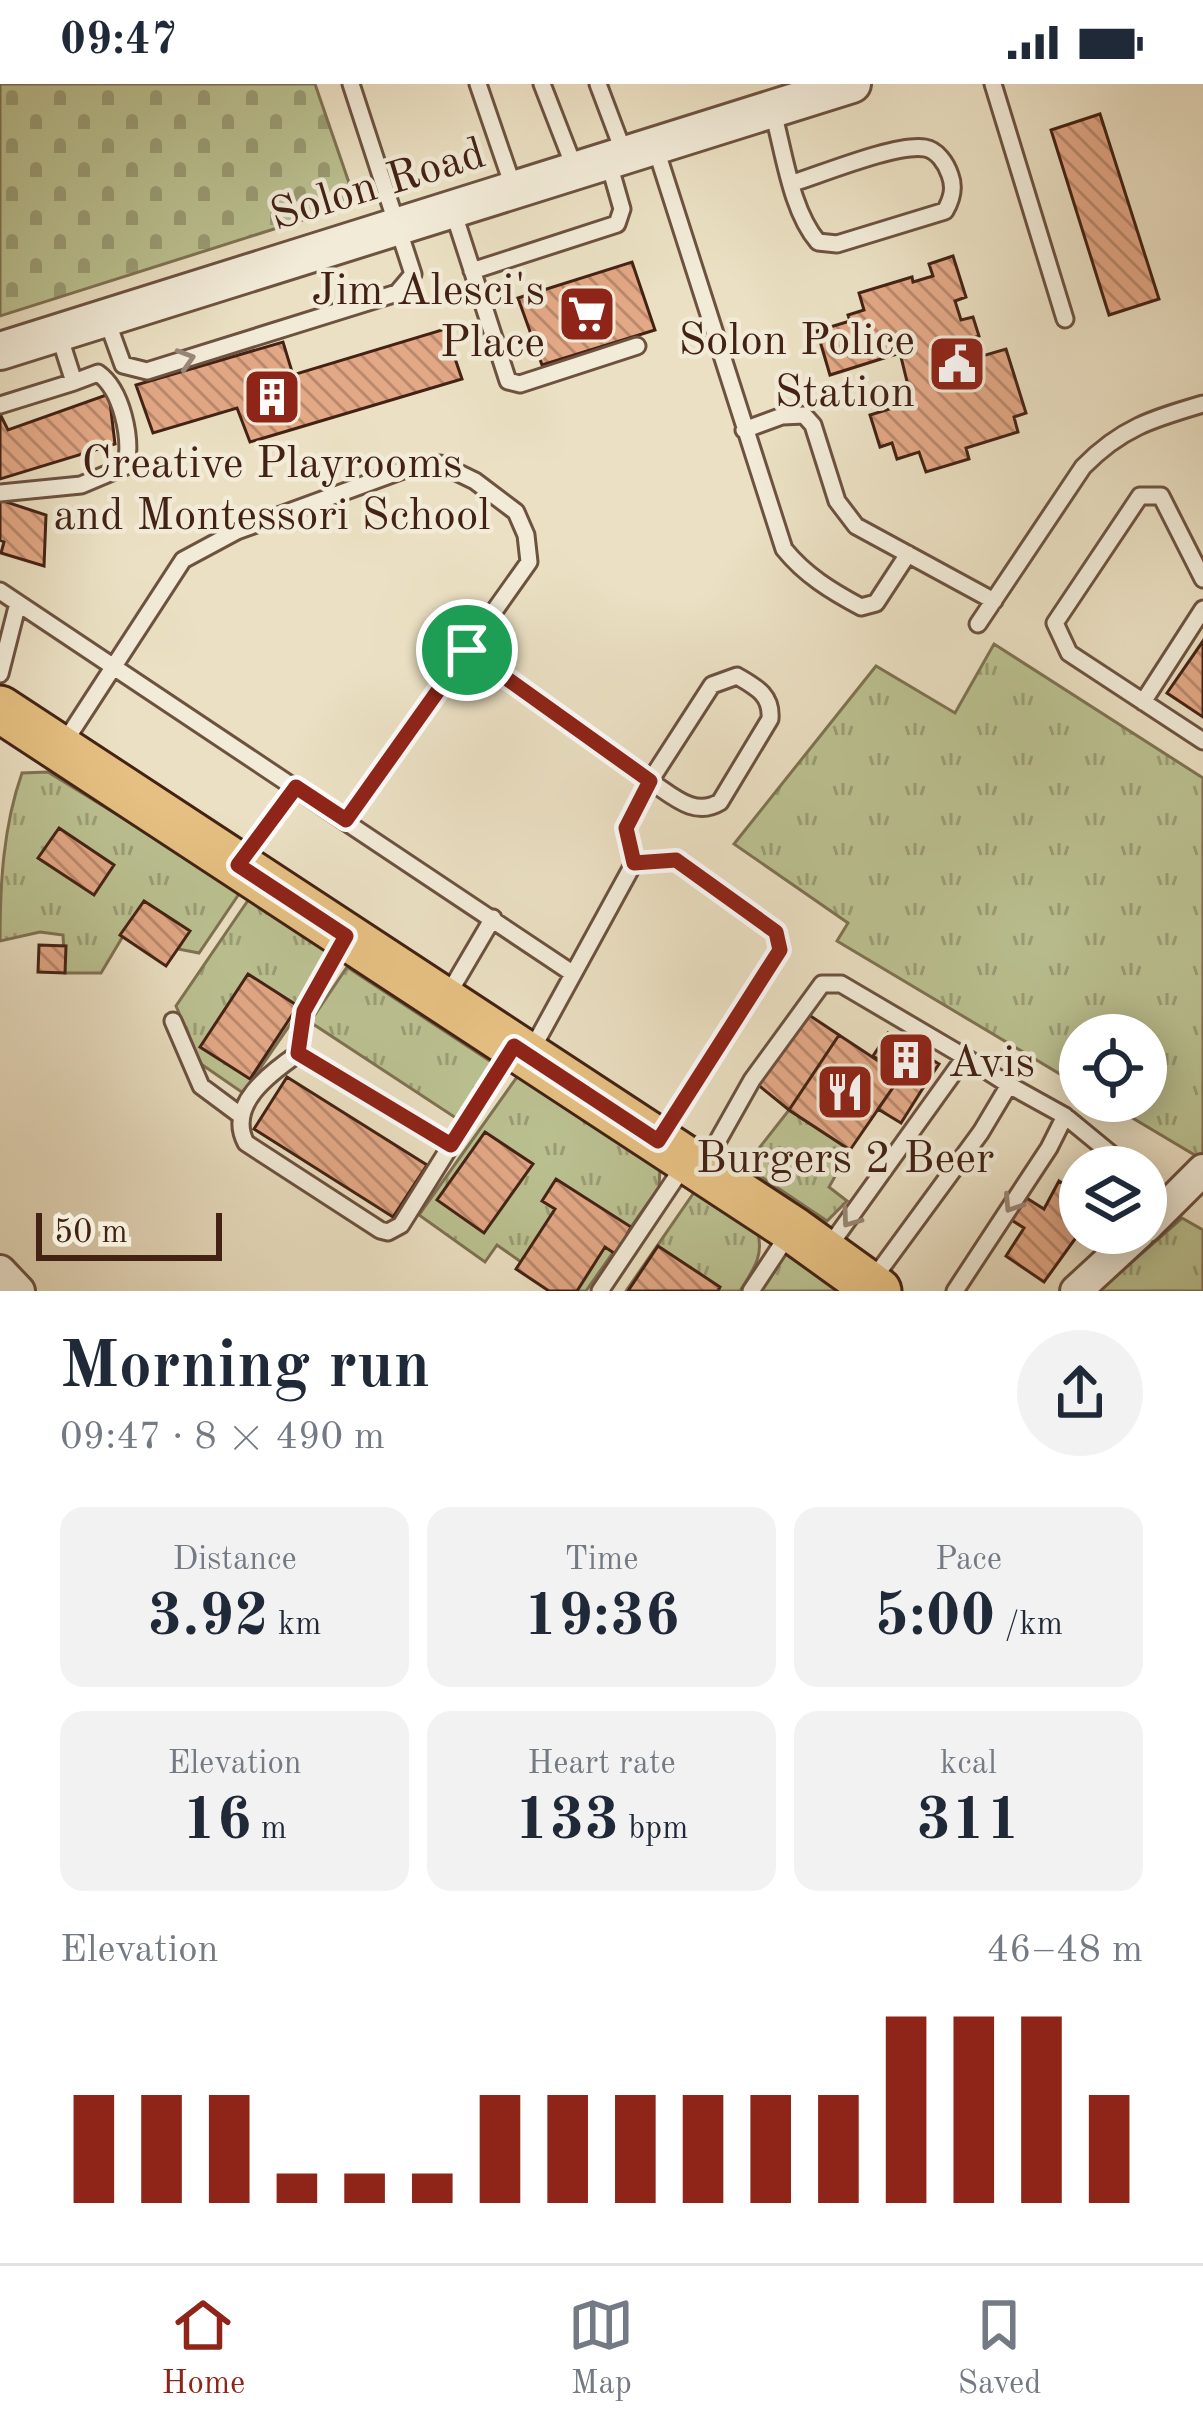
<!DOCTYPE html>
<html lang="en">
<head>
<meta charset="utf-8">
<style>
	body { margin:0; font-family:"Old Standard TT",serif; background:#f2f2f3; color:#1f2937; height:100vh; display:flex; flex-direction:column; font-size:45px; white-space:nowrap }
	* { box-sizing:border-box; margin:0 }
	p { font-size:39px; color:#747a83 }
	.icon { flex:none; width:66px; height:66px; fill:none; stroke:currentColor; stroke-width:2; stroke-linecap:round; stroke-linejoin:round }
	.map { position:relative; height:1207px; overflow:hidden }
	.side { display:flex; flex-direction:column; background:#fff; flex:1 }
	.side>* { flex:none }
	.buttons { position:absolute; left:1059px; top:930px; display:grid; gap:24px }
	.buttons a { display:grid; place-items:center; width:108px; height:108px; border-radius:50%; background:#fff; box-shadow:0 6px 30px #0003; font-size:60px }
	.scale { position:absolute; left:36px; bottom:30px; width:186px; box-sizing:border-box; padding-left:12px; border:6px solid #432214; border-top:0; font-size:33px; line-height:42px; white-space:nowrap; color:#432214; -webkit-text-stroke:9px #f2ebd8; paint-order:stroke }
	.pin { position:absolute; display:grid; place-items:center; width:102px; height:102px; color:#fff; margin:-51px; border:6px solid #fff; border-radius:50%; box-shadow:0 3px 12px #0007 }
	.round { display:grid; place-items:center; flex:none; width:126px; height:126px; border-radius:63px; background:#f2f2f3 }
	.head { display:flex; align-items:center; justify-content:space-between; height:204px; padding:0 60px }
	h1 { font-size:66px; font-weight:600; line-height:90px }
	.stats { display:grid; grid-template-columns:repeat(3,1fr); gap:18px; height:204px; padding:12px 60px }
	.stats div { display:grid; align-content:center; border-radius:24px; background:#f2f2f3; text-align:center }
	.stats b { font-size:60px; font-weight:600 }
	.stats small { font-size:33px; font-weight:400 }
	.stats p { font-size:33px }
	.chart { height:336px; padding:24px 60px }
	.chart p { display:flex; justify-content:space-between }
	.chart svg { width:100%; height:216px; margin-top:12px; stroke:#8f2418; stroke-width:6 }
	.status { display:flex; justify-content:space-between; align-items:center; height:84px; padding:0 60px; background:#fff; direction:ltr }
	.status svg { height:33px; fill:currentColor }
	.tab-bar { display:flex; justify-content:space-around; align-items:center; height:168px; border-top:3px solid #e0e1e3; background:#fff; font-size:33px; color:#747a83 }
	.tab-bar a { display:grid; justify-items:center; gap:6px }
	.tab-bar .current { color:#8f2418 }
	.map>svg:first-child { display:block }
</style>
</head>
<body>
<div class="status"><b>09:47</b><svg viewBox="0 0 49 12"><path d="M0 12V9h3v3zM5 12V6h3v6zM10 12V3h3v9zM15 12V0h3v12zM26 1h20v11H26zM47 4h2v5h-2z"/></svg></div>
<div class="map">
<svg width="1203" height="1207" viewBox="0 0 1203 1207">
	<defs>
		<pattern id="grass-tufts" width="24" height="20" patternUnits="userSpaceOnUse" patternTransform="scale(3)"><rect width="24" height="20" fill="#bbc191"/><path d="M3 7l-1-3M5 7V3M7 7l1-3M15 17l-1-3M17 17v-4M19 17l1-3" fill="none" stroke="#9a9c75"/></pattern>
		<pattern id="cemetery-stones" width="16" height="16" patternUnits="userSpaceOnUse" patternTransform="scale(3)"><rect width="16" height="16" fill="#bbc191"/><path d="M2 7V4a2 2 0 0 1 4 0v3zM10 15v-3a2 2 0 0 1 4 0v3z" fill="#9a9c75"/></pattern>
		<pattern id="building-back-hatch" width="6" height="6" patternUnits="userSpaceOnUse" patternTransform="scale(3)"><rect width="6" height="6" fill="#e3a886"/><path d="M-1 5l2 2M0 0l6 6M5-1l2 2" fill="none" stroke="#ba886c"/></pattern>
	</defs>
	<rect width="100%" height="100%" fill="#ebe0c3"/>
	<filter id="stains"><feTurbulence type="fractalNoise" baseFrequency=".00167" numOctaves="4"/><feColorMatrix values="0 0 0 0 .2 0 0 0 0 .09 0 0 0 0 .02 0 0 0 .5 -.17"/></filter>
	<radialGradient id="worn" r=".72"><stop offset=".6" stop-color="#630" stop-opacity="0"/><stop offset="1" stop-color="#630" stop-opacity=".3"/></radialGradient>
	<path fill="url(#grass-tufts)" stroke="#7f7252" stroke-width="3" d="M994,560L1203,694V1076L1104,1017H1146V951H1080V1002L837,857L848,839L734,760L876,582L955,629Z
		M48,688L241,807L199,869L178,865L189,847L144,817L101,889H65L63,851L40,848L0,857C0,801 3,743 22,689Z
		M251,812L338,871L243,1009L201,980L176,922Z
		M347,883L496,981L459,1036L310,938Z
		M522,986L660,1084L659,1103L586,1207H562L497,1161L485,1178L419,1131Z
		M789,1026L850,1066L829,1103L847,1117L827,1137L745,1082Z
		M695,1107L757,1146C765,1171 753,1186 740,1207H626Z
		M1182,1134L1203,1146V1207H1099Z
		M781,1167L844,1207H755Z"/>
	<path fill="url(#cemetery-stones)" stroke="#7f7252" stroke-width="3" d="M0,0H315L356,119L0,232Z"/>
	<path fill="url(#building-back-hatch)" stroke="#432214" stroke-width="3" d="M1100,30L1159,215L1109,231L1051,46Z
		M953,172L966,213L955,217L961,236L973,233L979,252L963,257L966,269L977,266L979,273L1006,265L1026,329L1014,333L1018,348L966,364L969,375L926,388L919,368L897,375L892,359L880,363L870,331L912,318L900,269L830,291L817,247L850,237L848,231L864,226L859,209L912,193L913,198L933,192L929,180Z
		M632,178L655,246L542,281L518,214Z
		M445,245L462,295L250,358L237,324L153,349L136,301L283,258L293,291Z
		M109,310L115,360L0,395V330L8,346Z
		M0,416L46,431L44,482L1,469L4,458L0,456Z
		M1203,557V633L1167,609Z
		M59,744L114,781L94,811L38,774Z
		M144,817L190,847L166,882L120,851Z
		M39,861L66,862L65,889L38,888Z
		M248,890L298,922L250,995L200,963Z
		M806,929L839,951L789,1026L757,1000Z
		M888,949L939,980L923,1004L873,972Z
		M839,951L901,992L850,1066L789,1026Z
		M901,992L923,1004L901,1039L878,1025Z
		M287,993L427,1081L393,1133L254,1045Z
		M485,1048L533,1080L484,1149L437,1116Z
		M556,1095L631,1143L617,1171L605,1163L577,1207H549L516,1185L555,1125L542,1117Z
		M1059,1097L1080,1111V1148L1044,1198L1006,1172L1024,1144L1010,1135L1025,1113L1044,1125Z
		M658,1162L720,1203L718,1207H628Z"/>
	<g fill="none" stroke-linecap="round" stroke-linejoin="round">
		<defs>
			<path id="service" d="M478,0L514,105
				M542,0L575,85
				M598,0L624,69
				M993,0L1065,235
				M772,25C784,66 790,125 818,158L837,160L945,127C952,115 955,104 950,91C946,79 937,66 925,64C897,59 822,90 793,99
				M655,62L784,465C805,491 831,507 861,523L876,519L908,470
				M453,127L508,297L520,300L637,262
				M472,187L617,140L622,125L608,76
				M106,234L123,281L147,287L397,209L413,190L351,0
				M0,321L74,298L59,251
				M744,346L782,332L804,331L813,341L837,417L856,442L994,517
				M0,409L81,401L126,382C132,354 122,306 98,289L74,298
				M1203,495L1161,412H1140L1055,539L1069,569L1203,657
				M0,507L572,889
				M978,540L1083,383C1121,344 1152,335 1203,320
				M467,566L650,697L626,744L634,779
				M0,590L18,519
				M737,592C756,603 772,611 770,635L720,718C694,734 672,711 650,697L712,601Z
				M1143,618L1203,525
				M62,662L183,476L237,447L409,384L440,380L475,397L516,428L526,451L529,478L346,736
				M240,779L296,703
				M343,858L304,927L299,969L451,1061L512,965
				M446,914L493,834
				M173,937L201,1002L240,1031
				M299,969C270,989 226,1021 246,1059L380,1146L388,1148L401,1141L451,1061
				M530,969L634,779L677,776L776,848L780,865L659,1054
				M1009,1001L1065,1032L1127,1083
				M703,1083L752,996L822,900H841L965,973
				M1146,1099L1171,1119
				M828,1164L965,973L1009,1001L981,1048L871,1198
				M600,1207L685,1080
				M751,1207L790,1148
				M955,1207L1049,1064L1065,1032"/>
			<path id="minor" d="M1146,1143L1203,1086
				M0,1187L19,1207
				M1076,1207L1139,1149"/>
			<path id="tertiary" d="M0,267L852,0"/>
			<path id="primary" d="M0,625L792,1145L878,1207"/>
		</defs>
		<use href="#service" stroke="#6d5240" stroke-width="21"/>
		<use href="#minor" stroke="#6d5240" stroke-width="36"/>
		<use href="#tertiary" stroke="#6d5240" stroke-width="42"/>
		<use href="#primary" stroke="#432214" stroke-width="51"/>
		<use href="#service" stroke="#f2ebd8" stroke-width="15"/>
		<use href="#minor" stroke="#f2ebd8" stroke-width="30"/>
		<use href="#tertiary" stroke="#f2ebd8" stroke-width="36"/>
		<use href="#primary" stroke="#e6c082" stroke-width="45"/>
	</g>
	<defs><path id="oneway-chevron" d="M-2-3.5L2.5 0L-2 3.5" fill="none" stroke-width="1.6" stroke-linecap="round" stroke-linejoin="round" transform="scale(3)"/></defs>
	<g stroke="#9a8676">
		<use href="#oneway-chevron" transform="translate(186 275) rotate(-17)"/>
		<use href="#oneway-chevron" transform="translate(1012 1120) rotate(123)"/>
		<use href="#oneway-chevron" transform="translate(850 1135) rotate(126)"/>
	</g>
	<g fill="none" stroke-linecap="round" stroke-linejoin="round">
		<defs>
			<path id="route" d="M467,566L650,697L626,744L634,779L676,776L776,848L780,866L658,1057L514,962L451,1061L298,969L304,927L346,852L238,781L296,703L346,736Z"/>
		</defs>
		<use href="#route" stroke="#fff" stroke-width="24"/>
		<use href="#route" stroke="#8f2418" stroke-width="15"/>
	</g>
	<defs>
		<symbol id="supermarket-square" viewBox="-11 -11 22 22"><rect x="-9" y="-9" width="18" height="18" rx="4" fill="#8f2418" stroke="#f2ebd8"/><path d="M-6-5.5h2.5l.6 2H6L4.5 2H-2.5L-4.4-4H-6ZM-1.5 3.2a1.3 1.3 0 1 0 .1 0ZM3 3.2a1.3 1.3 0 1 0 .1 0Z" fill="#fff"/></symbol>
		<symbol id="civic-square" viewBox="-11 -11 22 22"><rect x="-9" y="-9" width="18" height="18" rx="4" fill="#8f2418" stroke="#f2ebd8"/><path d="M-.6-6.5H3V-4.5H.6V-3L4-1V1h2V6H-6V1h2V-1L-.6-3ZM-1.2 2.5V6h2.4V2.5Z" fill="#fff"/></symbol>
		<symbol id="building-square" viewBox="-11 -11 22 22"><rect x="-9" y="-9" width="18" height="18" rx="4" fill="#8f2418" stroke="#f2ebd8"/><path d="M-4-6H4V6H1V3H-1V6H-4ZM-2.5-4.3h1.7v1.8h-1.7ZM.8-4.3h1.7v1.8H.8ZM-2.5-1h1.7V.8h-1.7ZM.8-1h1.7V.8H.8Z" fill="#fff"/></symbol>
		<symbol id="restaurant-square" viewBox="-11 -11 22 22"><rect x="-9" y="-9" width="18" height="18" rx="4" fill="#8f2418" stroke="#f2ebd8"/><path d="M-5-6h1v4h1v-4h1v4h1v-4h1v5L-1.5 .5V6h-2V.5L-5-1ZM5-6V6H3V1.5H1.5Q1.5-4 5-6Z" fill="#fff"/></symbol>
	</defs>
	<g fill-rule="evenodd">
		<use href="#supermarket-square" x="554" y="197" width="66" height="66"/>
		<use href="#civic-square" x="924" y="247" width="66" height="66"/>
		<use href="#building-square" x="239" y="280" width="66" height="66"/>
		<use href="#building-square" x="873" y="943" width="66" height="66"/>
		<use href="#restaurant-square" x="812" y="975" width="66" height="66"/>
	</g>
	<g text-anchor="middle" stroke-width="9" stroke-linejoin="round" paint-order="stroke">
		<g font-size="45" fill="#432214" stroke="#f2ebd8">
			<text transform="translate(377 98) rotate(-17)" y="16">Solon Road</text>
		</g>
		<g font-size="45" fill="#432214" stroke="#f2ebd8" text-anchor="end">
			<text x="545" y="220">Jim Alesci's<tspan x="545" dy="52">Place</tspan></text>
			<text x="915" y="270">Solon Police<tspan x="915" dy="52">Station</tspan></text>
			<text x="272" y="393" text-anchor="middle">Creative Playrooms<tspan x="272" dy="52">and Montessori School</tspan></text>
			<text x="948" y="992" text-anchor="start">Avis</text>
			<text x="845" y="1088" text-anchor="middle">Burgers 2 Beer</text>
		</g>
	</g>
	<rect width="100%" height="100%" filter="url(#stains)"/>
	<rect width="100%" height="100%" fill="url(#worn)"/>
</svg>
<div class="buttons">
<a><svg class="icon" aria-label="locate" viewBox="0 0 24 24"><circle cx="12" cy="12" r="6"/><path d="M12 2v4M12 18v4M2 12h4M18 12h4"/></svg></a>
<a><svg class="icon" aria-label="layers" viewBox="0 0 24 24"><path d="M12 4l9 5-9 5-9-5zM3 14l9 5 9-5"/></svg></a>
</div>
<div class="scale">50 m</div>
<div class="pin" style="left:467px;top:566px;background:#1e9e55"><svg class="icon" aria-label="arrive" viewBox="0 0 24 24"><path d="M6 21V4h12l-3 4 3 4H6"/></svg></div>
</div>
<section class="side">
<div class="head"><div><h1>Morning run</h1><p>09:47 · 8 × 490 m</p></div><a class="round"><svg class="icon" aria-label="share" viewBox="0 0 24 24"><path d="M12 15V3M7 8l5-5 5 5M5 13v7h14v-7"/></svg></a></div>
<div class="stats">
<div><p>Distance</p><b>3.92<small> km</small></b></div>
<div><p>Time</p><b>19:36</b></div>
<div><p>Pace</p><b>5:00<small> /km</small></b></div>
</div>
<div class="stats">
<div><p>Elevation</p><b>16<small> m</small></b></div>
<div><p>Heart rate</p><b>133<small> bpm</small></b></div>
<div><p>kcal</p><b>311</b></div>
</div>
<div class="chart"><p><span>Elevation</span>46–48 m</p>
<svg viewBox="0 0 160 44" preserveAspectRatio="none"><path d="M5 44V22M15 44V22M25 44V22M35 44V38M45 44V38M55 44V38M65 44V22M75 44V22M85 44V22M95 44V22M105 44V22M115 44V22M125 44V6M135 44V6M145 44V6M155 44V22"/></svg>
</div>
</section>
<nav class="tab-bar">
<a class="current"><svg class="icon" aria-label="home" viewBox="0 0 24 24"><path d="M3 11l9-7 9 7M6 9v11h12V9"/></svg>Home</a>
<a><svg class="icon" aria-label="map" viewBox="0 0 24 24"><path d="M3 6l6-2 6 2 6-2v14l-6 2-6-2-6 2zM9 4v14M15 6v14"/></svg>Map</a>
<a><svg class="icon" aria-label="saved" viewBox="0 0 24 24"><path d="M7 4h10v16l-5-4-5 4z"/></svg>Saved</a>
</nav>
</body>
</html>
